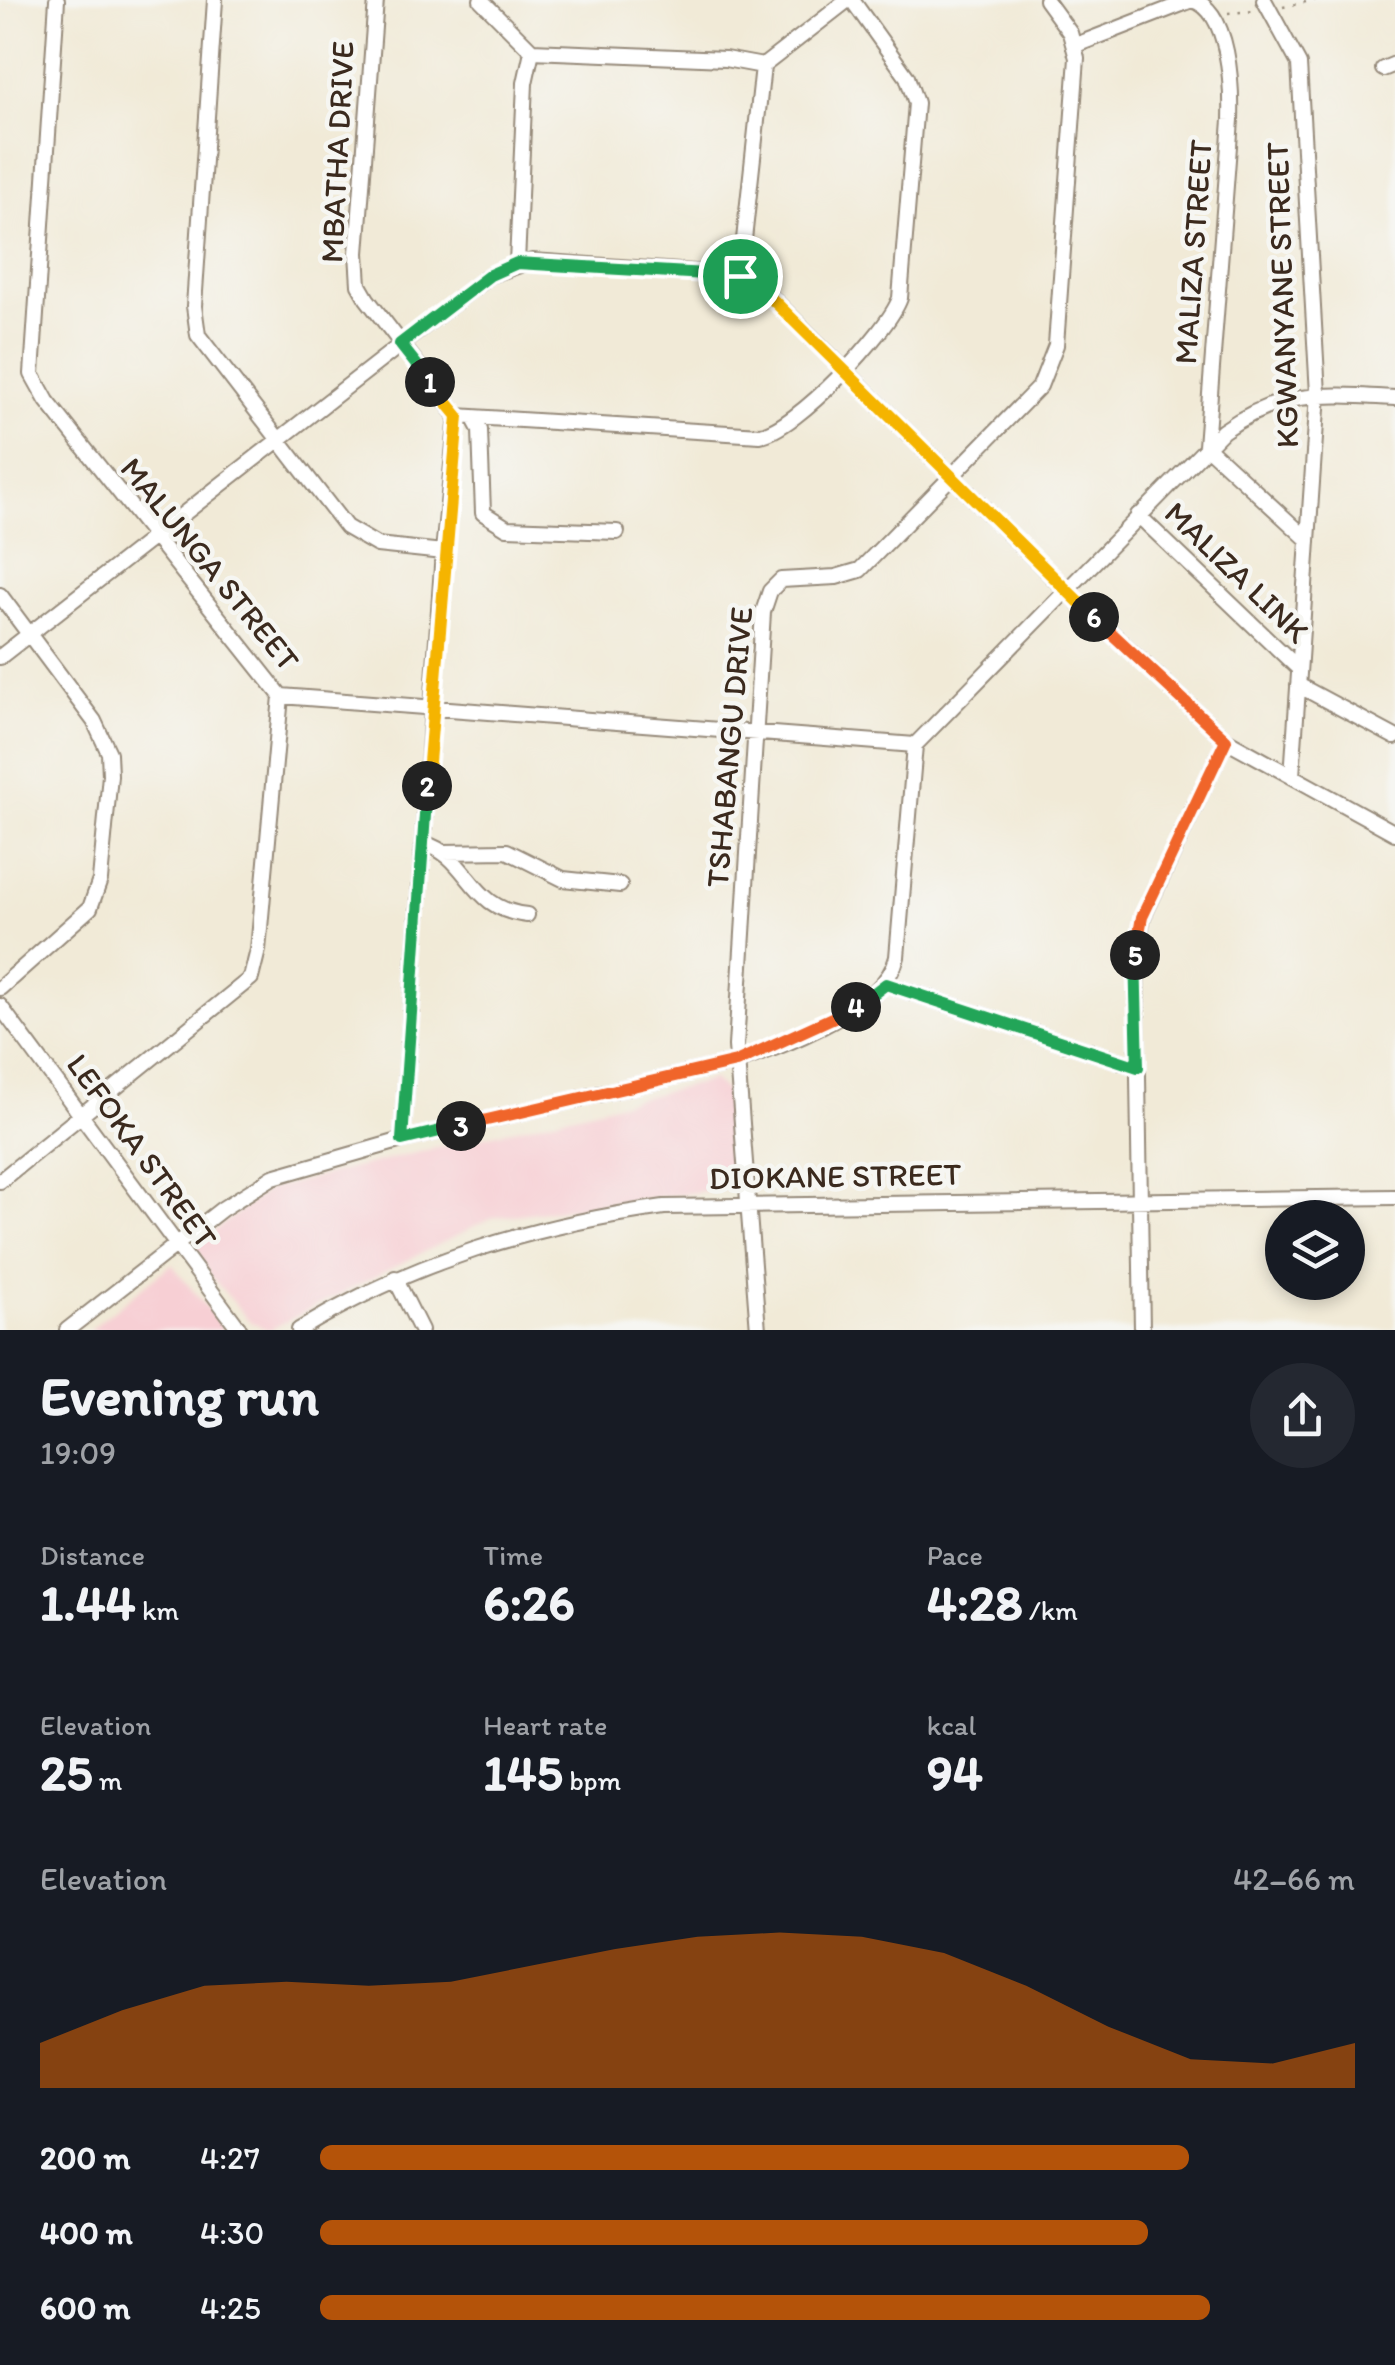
<!DOCTYPE html>
<html lang="en">
<head>
<meta charset="utf-8">
<style>
	body { margin:0; font-family:Itim,sans-serif; background:#242831; color:#f1f3f6; height:100vh; display:flex; flex-direction:column; font-size:38px; white-space:nowrap }
	* { box-sizing:border-box; margin:0 }
	p { font-size:32px; color:#9ea1a6 }
	.icon { flex:none; width:55px; height:55px; fill:none; stroke:currentColor; stroke-width:2; stroke-linecap:round; stroke-linejoin:round }
	.map { position:relative; height:1330px; overflow:hidden }
	.sheet { display:flex; flex-direction:column; background:#171b24; flex:1 }
	.sheet>* { flex:none }
	.buttons { position:absolute; left:1265px; top:1200px; display:grid; gap:20px }
	.buttons a { display:grid; place-items:center; width:100px; height:100px; border-radius:50%; background:#171b24; box-shadow:0 5px 15px #0003; font-size:50px }
	.pin { position:absolute; display:grid; place-items:center; width:85px; height:85px; color:#fff; margin:-42px; border:5px solid #fff; border-radius:50%; box-shadow:0 2px 10px #0007 }
	.km { position:absolute; width:50px; height:50px; margin:-25px; border-radius:50%; background:#222; color:#fff; font-size:28px; line-height:50px; text-align:center }
	.round { display:grid; place-items:center; flex:none; width:105px; height:105px; border-radius:52px; background:#242831 }
	.head { display:flex; align-items:center; justify-content:space-between; height:170px; padding:0 40px }
	h1 { font-size:55px; font-weight:800; line-height:75px }
	.metrics { display:grid; grid-template-columns:repeat(3,1fr); gap:15px; height:170px; padding:10px 40px }
	.metrics div { display:grid; align-content:center }
	.metrics b { font-size:50px; font-weight:800 }
	.metrics small { font-size:28px; font-weight:400 }
	.metrics p { font-size:28px }
	.chart { height:280px; padding:20px 40px }
	.chart p { display:flex; justify-content:space-between }
	.chart svg { width:100%; height:180px; margin-top:10px; fill:#b45309; opacity:.7 }
	ul { padding:0 40px; list-style:none; font-size:32px }
	li { display:grid; grid-template-columns:160px 120px 1fr; align-items:center; height:75px }
	li i { height:25px; border-radius:12px; background:#b45309 }
	.map>svg:first-child { display:block }
</style>
</head>
<body>
<div class="map">
<svg width="1395" height="1330" viewBox="0 0 1395 1330">
	<rect width="100%" height="100%" fill="#f6f6f2"/>
	<filter id="ink" filterUnits="userSpaceOnUse"><feTurbulence type="fractalNoise" baseFrequency=".01" numOctaves="2"/><feDisplacementMap in="SourceGraphic" scale="20" xChannelSelector="R" yChannelSelector="G"/><feConvolveMatrix kernelMatrix="1 2 1 2 8 2 1 2 1" color-interpolation-filters="sRGB"/></filter>
	<filter id="wash" filterUnits="userSpaceOnUse"><feTurbulence type="fractalNoise" baseFrequency=".0048" numOctaves="4" result="noise"/><feDisplacementMap in="SourceGraphic" scale="40" xChannelSelector="R" yChannelSelector="G"/><feGaussianBlur stdDeviation="2.25" result="paint"/><feColorMatrix in="noise" values="0 0 0 0 0 0 0 0 0 0 0 0 0 0 0 0 0 1.4 0 .05"/><feComposite in="paint" operator="in"/></filter>
	<g filter="url(#wash)">
		<rect width="100%" height="100%" fill="#f1ead7"/>
		<path fill="#f7cfd4" d="M713,1080L729,1095L741,1171L731,1188L491,1218L269,1330L250,1322L210,1275L195,1246L269,1189Z
			M172,1264L224,1330H89Z"/>
	</g>
	<g filter="url(#ink)">
		<g fill="none" stroke-linecap="round" stroke-linejoin="round">
			<defs>
				<path id="minor" d="M215,0L194,306L198,335L346,527L377,545L443,552
					M376,0L357,253L359,285L367,299L457,416L443,552L402,1140
					M481,0L532,51
					M1264,0L1299,64L1318,394L1292,776
					M1076,45L1192,0C1230,10 1232,88 1231,120L1206,446
					M532,51L725,59L763,66
					M763,66L848,0
					M1383,69L1395,64
					M517,263L525,83L532,51
					M740,276L763,66
					M457,416L760,435C794,431 889,331 900,298L916,103L907,77L852,0
					M473,417L480,430L483,513L507,528L617,532
					M1206,446L1306,538
					M1138,515L1298,668
					M0,595L94,721L109,753L110,775L100,880L90,908L0,988
					M0,657L490,275L532,261L724,274L745,279L771,297L1067,591L1226,740L1395,833
					M1298,685L1395,737
					M281,696L915,745
					M423,843C471,857 468,909 527,915
					M443,852L507,851L563,879L620,885
					M886,984L1138,1067
					M0,1006L240,1330
					M0,1181L251,978L258,950L281,696L47,401L32,374L57,0
					M395,1278L421,1330
					M67,1330L222,1209L273,1177L402,1140L736,1062C783,1046 885,1008 897,957L915,745L1223,431C1283,389 1326,394 1395,398
					M299,1330C412,1262 533,1225 664,1207L1395,1197
					M758,1330L736,1046L763,612L770,591L781,580L836,577L860,570L1040,386L1056,345L1077,58L1070,33L1046,0
					M1142,1330L1136,950L1143,917L1226,740"/>
			</defs>
			<use href="#minor" stroke="#968a7a" stroke-width="18"/>
			<path stroke="#968a7a" stroke-width="2.5" stroke-dasharray="2.5 8" stroke-linecap="butt" d="M1283,7L1315,0
				M1228,13L1255,11"/>
			<use href="#minor" stroke="#fff" stroke-width="14"/>
		</g>
	</g>
	<g fill="none" stroke-linecap="round" stroke-linejoin="round" filter="url(#ink)">
		<defs>
			<path id="split-1" d="M430,382L400,344L490,275L517,263L740,276"/>
			<path id="split-2" d="M427,786L458,416L430,382"/>
			<path id="split-3" d="M427,786L402,1140L461,1126"/>
			<path id="split-4" d="M461,1126L736,1062L856,1007"/>
			<path id="split-5" d="M856,1007L886,984L1138,1067L1135,955"/>
			<path id="split-6" d="M1094,617L1226,740L1142,917L1135,955"/>
			<path id="split-7" d="M740,276L771,298L1094,617"/>
		</defs>
		<use href="#split-1" stroke="#fff" stroke-width="20"/>
		<use href="#split-2" stroke="#fff" stroke-width="20"/>
		<use href="#split-3" stroke="#fff" stroke-width="20"/>
		<use href="#split-4" stroke="#fff" stroke-width="20"/>
		<use href="#split-5" stroke="#fff" stroke-width="20"/>
		<use href="#split-6" stroke="#fff" stroke-width="20"/>
		<use href="#split-7" stroke="#fff" stroke-width="20"/>
		<use href="#split-1" stroke="#22a559" stroke-width="12"/>
		<use href="#split-2" stroke="#f5b400" stroke-width="12"/>
		<use href="#split-3" stroke="#22a559" stroke-width="12"/>
		<use href="#split-4" stroke="#f0652b" stroke-width="12"/>
		<use href="#split-5" stroke="#22a559" stroke-width="12"/>
		<use href="#split-6" stroke="#f0652b" stroke-width="12"/>
		<use href="#split-7" stroke="#f5b400" stroke-width="12"/>
	</g>
	<g text-anchor="middle" stroke-width="9" stroke-linejoin="round" paint-order="stroke">
		<g font-size="32" fill="#3b2a1e" stroke="#f6f6f2">
			<text transform="translate(337 152) rotate(-87)" y="11">MBATHA DRIVE</text>
			<text transform="translate(1193 252) rotate(-86)" y="11">MALIZA STREET</text>
			<text transform="translate(1282 295) rotate(-92)" y="11">KGWANYANE STREET</text>
			<text transform="translate(210 564) rotate(51)" y="11">MALUNGA STREET</text>
			<text transform="translate(1237 572) rotate(44)" y="11">MALIZA LINK</text>
			<text transform="translate(729 747) rotate(-85)" y="11">TSHABANGU DRIVE</text>
			<text transform="translate(142 1151) rotate(54)" y="11">LEFOKA STREET</text>
			<text transform="translate(835 1176) rotate(-1)" y="11">DIOKANE STREET</text>
		</g>
	</g>
</svg>
<div class="buttons">
<a><svg class="icon" aria-label="layers" viewBox="0 0 24 24"><path d="M12 4l9 5-9 5-9-5zM3 14l9 5 9-5"/></svg></a>
</div>
<div class="pin" style="left:740px;top:276px;background:#1e9e55"><svg class="icon" aria-label="arrive" viewBox="0 0 24 24"><path d="M6 21V4h12l-3 4 3 4H6"/></svg></div>
<b class="km" style="left:430px;top:382px">1</b>
<b class="km" style="left:427px;top:786px">2</b>
<b class="km" style="left:461px;top:1126px">3</b>
<b class="km" style="left:856px;top:1007px">4</b>
<b class="km" style="left:1135px;top:955px">5</b>
<b class="km" style="left:1094px;top:617px">6</b>
</div>
<section class="sheet">
<div class="head"><div><h1>Evening run</h1><p>19:09</p></div><a class="round"><svg class="icon" aria-label="share" viewBox="0 0 24 24"><path d="M12 15V3M7 8l5-5 5 5M5 13v7h14v-7"/></svg></a></div>
<div class="metrics">
<div><p>Distance</p><b>1.44<small> km</small></b></div>
<div><p>Time</p><b>6:26</b></div>
<div><p>Pace</p><b>4:28<small> /km</small></b></div>
</div>
<div class="metrics">
<div><p>Elevation</p><b>25<small> m</small></b></div>
<div><p>Heart rate</p><b>145<small> bpm</small></b></div>
<div><p>kcal</p><b>94</b></div>
</div>
<div class="chart"><p><span>Elevation</span>42–66 m</p>
<svg viewBox="0 0 160 44" preserveAspectRatio="none"><path d="M0 44V33L10 25L20 19L30 18L40 19L50 18L60 14L70 10L80 7L90 6L100 7L110 11L120 19L130 29L140 37L150 38L160 33V44z"/></svg>
</div>
<ul>
<li><b>200 m</b>4:27<i style="width:84%"></i></li>
<li><b>400 m</b>4:30<i style="width:80%"></i></li>
<li><b>600 m</b>4:25<i style="width:86%"></i></li>
</ul>
</section>
</body>
</html>
